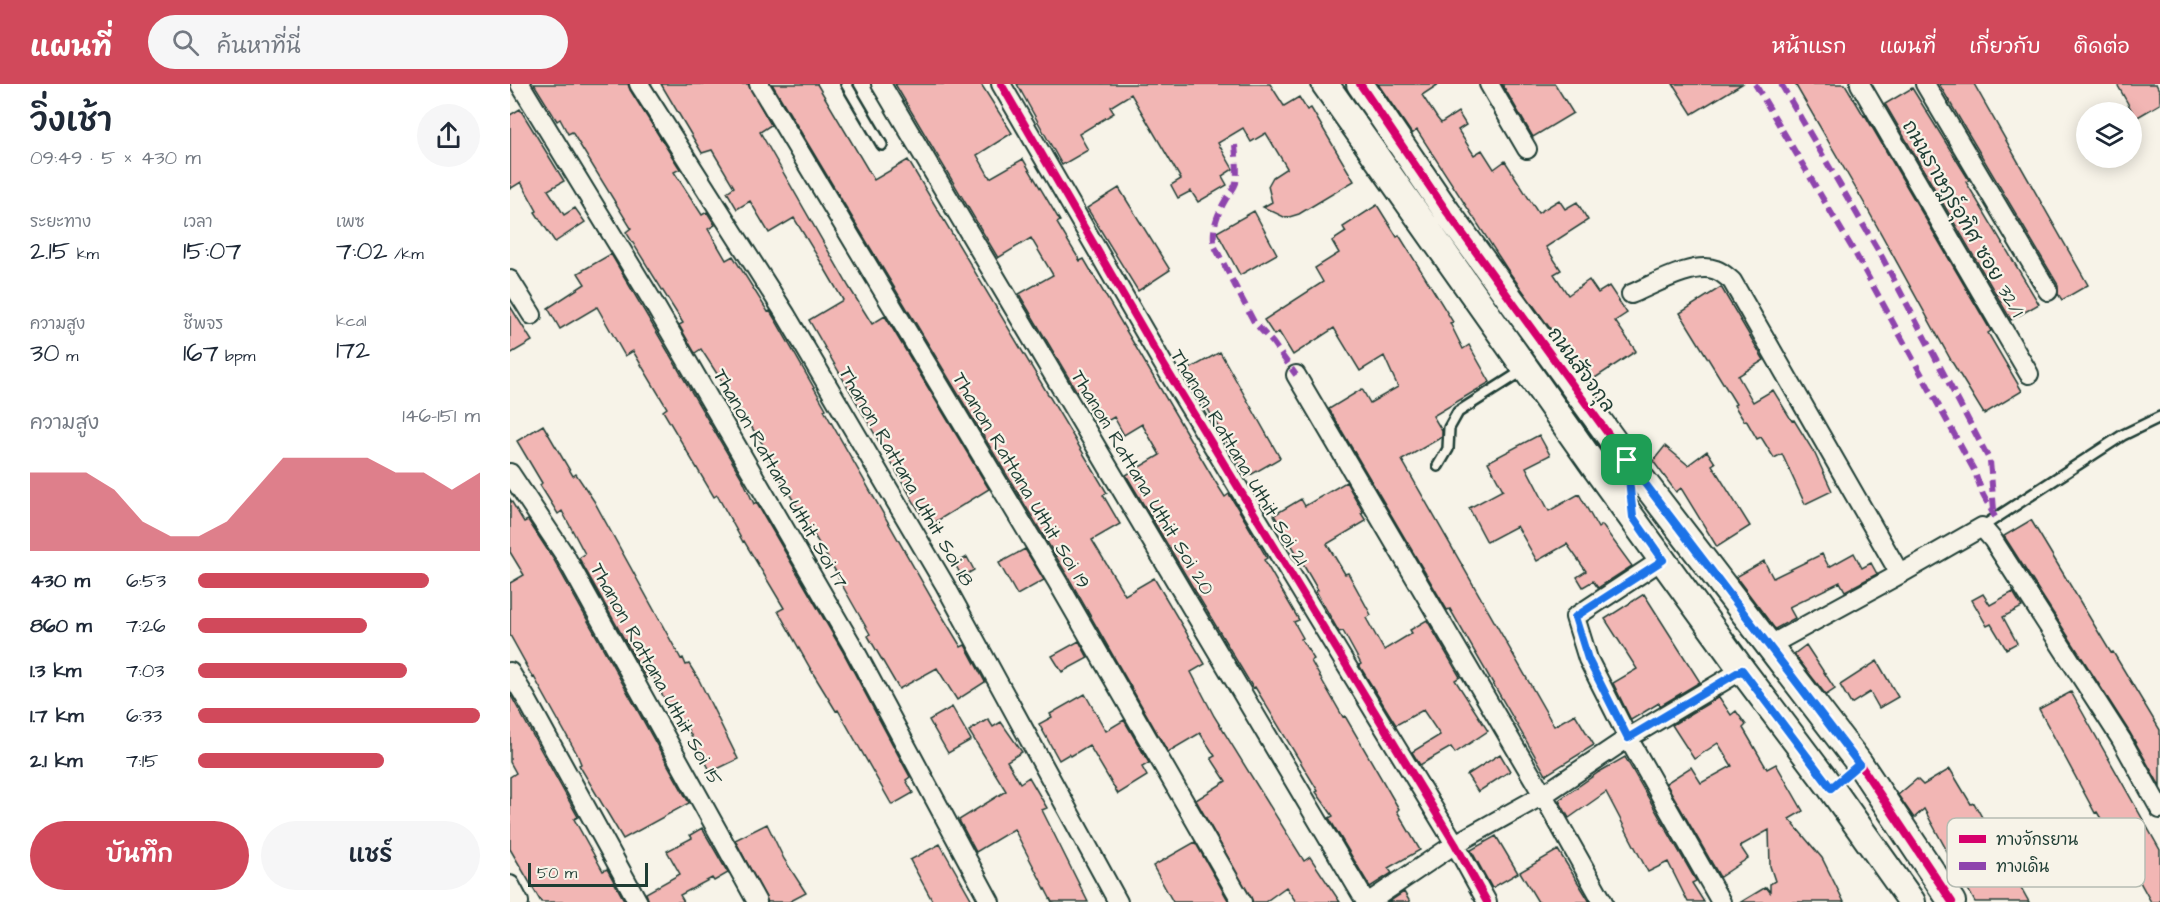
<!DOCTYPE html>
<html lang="th">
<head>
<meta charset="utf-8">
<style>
	body { margin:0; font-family:"Architects Daughter","Playpen Sans Thai",sans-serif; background:#f6f6f7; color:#1f2937; height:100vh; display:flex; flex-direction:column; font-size:22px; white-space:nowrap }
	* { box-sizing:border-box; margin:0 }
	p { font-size:20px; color:#747a83 }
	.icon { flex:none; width:33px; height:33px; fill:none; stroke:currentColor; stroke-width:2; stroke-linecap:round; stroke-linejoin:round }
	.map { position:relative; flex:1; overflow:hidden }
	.side { display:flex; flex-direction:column; background:#fff; width:510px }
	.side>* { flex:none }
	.buttons { position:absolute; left:1566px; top:18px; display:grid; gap:12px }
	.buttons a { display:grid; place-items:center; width:66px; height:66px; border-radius:50%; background:#fff; box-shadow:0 3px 15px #0003; font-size:30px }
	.scale { position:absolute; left:18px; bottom:15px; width:120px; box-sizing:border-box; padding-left:6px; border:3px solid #1f3d34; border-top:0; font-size:16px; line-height:21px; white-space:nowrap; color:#1f3d34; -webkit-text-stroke:4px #f7f3e8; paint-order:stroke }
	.pin { position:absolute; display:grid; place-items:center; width:51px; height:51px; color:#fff; margin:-26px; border-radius:12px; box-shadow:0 3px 9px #0006 }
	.round { display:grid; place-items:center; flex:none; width:63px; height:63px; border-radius:32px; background:#f6f6f7 }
	.headline { display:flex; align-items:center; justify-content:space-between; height:102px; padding:0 30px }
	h1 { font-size:33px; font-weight:600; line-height:45px }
	.figures { display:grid; grid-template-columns:repeat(3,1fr); gap:9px; height:102px; padding:6px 30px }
	.figures div { display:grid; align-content:center }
	.figures b { font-size:26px; font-weight:600 }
	.figures small { font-size:16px; font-weight:400 }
	.figures p { font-size:16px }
	.chart { height:168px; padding:12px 30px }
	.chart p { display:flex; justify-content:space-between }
	.chart svg { width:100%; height:108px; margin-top:6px; fill:#d1495b; opacity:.7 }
	.button { display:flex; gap:12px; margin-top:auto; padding:12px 30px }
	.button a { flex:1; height:69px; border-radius:36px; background:#d1495b; color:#fff; font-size:24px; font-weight:600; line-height:69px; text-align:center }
	.button a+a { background:#f6f6f7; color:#1f2937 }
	ul { padding:0 30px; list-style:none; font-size:20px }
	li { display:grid; grid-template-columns:96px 72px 1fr; align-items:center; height:45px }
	li i { height:15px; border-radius:8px; background:#d1495b }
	header { display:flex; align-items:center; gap:36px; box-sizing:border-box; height:84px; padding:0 30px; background:#d1495b; color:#fff }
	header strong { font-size:28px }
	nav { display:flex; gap:33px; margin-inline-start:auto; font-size:21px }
	.search { width:420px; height:54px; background:#f6f6f7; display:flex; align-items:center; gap:15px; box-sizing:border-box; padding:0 21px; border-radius:33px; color:#747a83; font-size:22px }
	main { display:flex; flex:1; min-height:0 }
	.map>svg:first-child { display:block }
</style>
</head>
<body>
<header>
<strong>แผนที่</strong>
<div class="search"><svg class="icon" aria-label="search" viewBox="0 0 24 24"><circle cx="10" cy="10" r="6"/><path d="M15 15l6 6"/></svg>ค้นหาที่นี่</div>
<nav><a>หน้าแรก</a><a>แผนที่</a><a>เกี่ยวกับ</a><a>ติดต่อ</a></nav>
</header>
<main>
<section class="side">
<div class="headline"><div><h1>วิ่งเช้า</h1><p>09:49 · 5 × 430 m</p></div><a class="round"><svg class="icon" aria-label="share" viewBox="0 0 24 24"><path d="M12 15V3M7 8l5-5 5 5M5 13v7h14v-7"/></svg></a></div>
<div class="figures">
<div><p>ระยะทาง</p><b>2.15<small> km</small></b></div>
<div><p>เวลา</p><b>15:07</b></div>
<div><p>เพซ</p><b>7:02<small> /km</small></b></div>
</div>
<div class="figures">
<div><p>ความสูง</p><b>30<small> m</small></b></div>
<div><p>ชีพจร</p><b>167<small> bpm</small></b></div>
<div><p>kcal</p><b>172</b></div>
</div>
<div class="chart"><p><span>ความสูง</span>146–151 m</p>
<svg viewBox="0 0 160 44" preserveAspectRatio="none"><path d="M0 44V12L10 12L20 12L30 19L40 32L50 38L60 38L70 32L80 19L90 6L100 6L110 6L120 6L130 12L140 12L150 19L160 12V44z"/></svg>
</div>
<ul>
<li><b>430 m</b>6:53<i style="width:82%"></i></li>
<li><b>860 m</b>7:26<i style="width:60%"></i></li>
<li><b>1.3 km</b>7:03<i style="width:74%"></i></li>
<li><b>1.7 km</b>6:33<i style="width:100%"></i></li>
<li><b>2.1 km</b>7:15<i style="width:66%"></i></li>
</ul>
<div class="button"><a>บันทึก</a><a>แชร์</a></div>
</section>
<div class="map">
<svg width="1650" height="818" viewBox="0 0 1650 818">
	<rect width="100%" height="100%" fill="#f7f3e8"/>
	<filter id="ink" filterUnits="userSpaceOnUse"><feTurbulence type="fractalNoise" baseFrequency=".0167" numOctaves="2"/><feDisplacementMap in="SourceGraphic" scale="12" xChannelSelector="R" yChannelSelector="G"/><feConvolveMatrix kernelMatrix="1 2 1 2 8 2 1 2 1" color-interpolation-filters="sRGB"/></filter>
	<g filter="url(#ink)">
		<path fill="#f2b6b4" stroke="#1f3d34" stroke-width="1.5" d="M24,0H118L120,6L170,85L164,88L192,131L197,128L205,141L198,145L216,176L223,172L258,228L260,227L266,237L316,325L314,326L422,515L451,563L455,561L475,598L447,616L427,584L389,605L358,552L360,550L328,494L329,493L255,369L257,367L191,265L185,269L169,241L173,239L116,148L121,144L62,48L58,50L50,35L47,37Z
			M151,0H238L261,41L250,48L339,203L362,240L375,232L479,405L422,440L416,430L412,432L299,236L333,216L312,180L284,134L259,149L240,117L227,125L217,108L224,103L202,66L192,69Z
			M262,0H307L364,96L398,76L597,409L593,411L610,440L582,456L615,511L644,494L695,580L681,588L704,632L794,777L800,773L830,818H786L776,803L755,818H743L686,716L716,697L701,674L705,672L690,649L658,668L557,491Z
			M385,0H471L502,49L467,71L480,94L513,75L550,137L547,139L570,177L574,175L703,394L715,413L719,410L736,438L757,474L754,476L789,536L784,538L793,554L791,555L804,575L801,577L833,633L835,632L889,725L887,727L910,766L878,784L882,789L860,803L819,734L823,732L806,708L808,707L745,603L743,604L616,391L650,371L643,359L632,340L614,351L604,333L592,340L571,305L567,308L509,210L543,191L521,154L488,174Z
			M507,0H760L774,22L789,13L797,26L801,24L844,97L789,130L776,134L753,123L762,118L758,102L763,93L777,84L756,49L741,58L733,44L708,59L723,85L712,92L717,101L688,118L681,107L668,114L661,101L671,95L621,10L600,23L604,29L569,50L578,66L552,81Z
			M868,0H929L912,11L927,34L931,39L948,28L956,41L948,46L964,71L972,66L984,85L995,77L1028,129L1049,116L1055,125L1067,118L1078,136L1036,163L1051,186L1044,190L1058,211L1079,196L1088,209L1099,202L1117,229L1105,237L1126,267L1079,298L997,185L907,46L902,50Z
			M992,0H1045L1063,29L1023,53Z
			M1163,0H1232L1182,30Z
			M1285,0H1335L1354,32L1355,31L1481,247L1478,249L1512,307L1474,330L1442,278L1353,117Z
			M1429,0H1464L1578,201L1552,216L1548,210V201Z
			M1607,0H1646L1650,8V20L1626,34Z
			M1402,4L1459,96L1456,98L1529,220L1501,236L1375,20Z
			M10,25L54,97L38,106L54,131L65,124L75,138L45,158L25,128L27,127L11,98L0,105V31Z
			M609,104L660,186L628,207L577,124Z
			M867,121L887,153L889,151L943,238L940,239L953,265L959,261L980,298L923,332L932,347V353L892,376L1044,642L1065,630L1084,661L1036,691L940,525L937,526L819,325L852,305L860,319L888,303L874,272L850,287L824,244L783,271L769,248L764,251L754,236L813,198L805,184L829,169L822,157L836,148L833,143Z
			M744,127L767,170L730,191L707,148Z
			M101,170L233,396L244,420L246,418L332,566L400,693L396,696L403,709L382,721L328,626L326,627L304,591L268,527L274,524L234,457L233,458L207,411L204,413L153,327L157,324L123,267L115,272L87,223L50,245L38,224L75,200L68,189Z
			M1211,203L1254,276L1228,292L1243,318L1263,306L1282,337L1284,336L1305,370L1322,407L1295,420L1272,370L1264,374L1251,353L1247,355L1236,336L1234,337L1224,321L1226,320L1170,229Z
			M0,222L22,257L0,270Z
			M710,268L770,374L737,393L676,287Z
			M33,341L63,392L66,390L84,417L171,575L173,574L176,581L179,580L189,596L228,675L201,688L177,644L172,646L162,626H160L142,590L136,594L69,474L75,470L52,427L48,430L30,401L32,399L7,357Z
			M1029,351L1040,371L1016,383L1039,427L1069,410L1088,444L1092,441L1122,482L1088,504L1083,497L1073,503L1067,493L1076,487L1057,460L1027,477L1007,442L977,458L959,424L993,406L978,378Z
			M1155,362L1178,381L1197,367L1205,379L1202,381L1240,442L1207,463L1171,404L1166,408L1143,377Z
			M836,398L853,428L851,429L856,437L817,460L835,490L838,489L861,531L856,534L874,566L902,549L900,546L917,536L950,593L945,596L978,647L945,669L941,663L910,681L902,668L930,651L913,626L886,641L849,581L851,580L833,547L829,548L806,507L808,506L764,431L791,415L795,422Z
			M0,415L14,438L18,436L44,476L179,719L113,755L69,681L71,680L67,670L24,593L23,594L15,580H16L0,551V499L14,491L0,468Z
			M1521,436L1601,569L1603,568L1650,646V702L1620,649L1494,452Z
			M515,465L534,496L507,511L489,479Z
			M1344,469L1352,484L1361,479L1367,490L1335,507L1330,498L1279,523L1285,534L1265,545L1226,493L1254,477L1263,494L1312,470L1319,483Z
			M457,473L464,486L452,493L445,480Z
			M1503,508L1512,523L1493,533L1507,559L1496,565L1481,540L1477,542L1462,516L1473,510L1480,521Z
			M1134,510L1190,598L1150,622L1149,619L1121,636L1103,599L1127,585L1095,535Z
			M569,557L578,574L552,588L542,572Z
			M1296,561L1325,605L1316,611L1284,570Z
			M1367,577L1388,613L1369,624L1360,608L1341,620L1330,601Z
			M1561,608L1650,766V818H1641L1614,769L1612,770L1587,728L1585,729L1529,625Z
			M0,610L68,733L64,735L93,787L97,785L115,818H31L0,765V693L6,689L0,678Z
			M575,610L596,647L614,636L639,679L632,683L637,692L608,710L579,661L561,672L559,670L549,676L529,640L542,633L540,630Z
			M1209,613L1221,631L1226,627L1236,641L1233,644L1257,685L1266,680L1293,727L1279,735L1312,774L1334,818H1231L1256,803L1260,808V800L1265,797L1260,782L1259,746L1230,762L1238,774L1210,793L1156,699L1181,683L1191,699L1222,682L1208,659L1184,675L1162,641Z
			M442,623L461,656L438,669L419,636Z
			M478,635L483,643L491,638L512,668L497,677L510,699L519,693L537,724L532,726L578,818H542L504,745L466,768L449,736L496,707L459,647Z
			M990,670L1000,687L968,708L957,691Z
			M1115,673L1186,797L1182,799L1194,818H1178L1158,778L1138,788L1096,708L1059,734L1049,716L1089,688Z
			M1440,685L1461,720L1464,719L1519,818H1465L1414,725L1404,734L1388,711L1407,695L1413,701Z
			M257,740L274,775L296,809L279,818H258L225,756Z
			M192,744L218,789L204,797L202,794L170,811L174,818H139L136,809L170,790L157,767L182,754L180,751Z
			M986,752L1008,789L982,804L961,766Z
			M685,758L719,818H663L643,782Z
			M430,760L463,818H423L400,776Z
			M1048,766L1080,818H1028L1010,788Z
			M894,808L900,818H879Z"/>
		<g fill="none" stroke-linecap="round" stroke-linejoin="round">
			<defs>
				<path id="lane" d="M336,0L372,61
					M928,382L938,365L939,344L948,328L1014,286
					M1472,443L1613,351L1650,333"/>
				<path id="street" d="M10,0L140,213L342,561L480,818
					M129,0L276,231L435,501L608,818
					M249,0L547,497L732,818
					M371,0L856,818
					M491,0L652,278L945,760L977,818
					M979,0L1017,65
					M1350,0L1519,290
					M1415,0L1538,207
					M0,196L22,231
					M1121,210C1143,201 1184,177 1206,186C1212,188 1217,193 1222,197L1390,490
					M786,291L1033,711L1093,818
					M0,389L54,470L247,818
					M1153,475L1065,533L1078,575L1118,654L1211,818
					M1260,561L1390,490L1472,443L1483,456L1611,655L1650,725
					M0,588L17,616L128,818
					M0,801L9,818
					M859,818L945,760L1033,711L1118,654L1232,586"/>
				<path id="secondary" d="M815,0L1085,383L1232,586L1321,704L1402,818
					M850,0L937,128L1117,376L1349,679L1442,818"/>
			</defs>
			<use href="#lane" stroke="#1f3d34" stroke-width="14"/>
			<use href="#street" stroke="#1f3d34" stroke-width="22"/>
			<use href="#secondary" stroke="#1f3d34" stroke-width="30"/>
			<use href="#lane" stroke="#f7f3e8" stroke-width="9"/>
			<use href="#street" stroke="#f7f3e8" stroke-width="18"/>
			<use href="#secondary" stroke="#f7f3e8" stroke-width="26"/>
			<path stroke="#8e44ad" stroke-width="6" stroke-dasharray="12 6" stroke-linecap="butt" d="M1245,0L1345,169L1465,388L1473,411L1485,433
				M1271,0L1372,173L1480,377L1484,426
				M725,61C726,73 728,86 726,99C724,105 719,110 716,115C707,130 701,146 705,163L744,238L763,259L786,291"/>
			<defs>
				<path id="cycleway" d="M491,0L652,278L945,760L977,818
					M850,0L937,128L1117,376L1349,679L1442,818"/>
			</defs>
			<use href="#cycleway" stroke="#f7f3e8" stroke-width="11"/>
			<use href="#cycleway" stroke="#d6006c" stroke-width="8"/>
		</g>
	</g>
	<g fill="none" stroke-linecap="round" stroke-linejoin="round" filter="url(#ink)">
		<defs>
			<path id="route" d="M1117,376L1349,680L1321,704L1232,586L1118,654L1078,575L1065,533L1153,476L1123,433Z"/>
		</defs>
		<use href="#route" stroke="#fff" stroke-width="12"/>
		<use href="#route" stroke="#1a73e8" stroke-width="8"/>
	</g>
	<g text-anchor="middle" stroke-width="4.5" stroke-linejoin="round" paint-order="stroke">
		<g font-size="20" fill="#1f3d34" stroke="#f7f3e8">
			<text transform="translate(1454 134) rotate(60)" y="7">ถนนราษฎร์อุทิศ ซอย 32/1</text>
			<text transform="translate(1072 285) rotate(54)" y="7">ถนนสัจจกุล</text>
			<text transform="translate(730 373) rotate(59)" y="7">Thanon Rattana Uthit Soi 21</text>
			<text transform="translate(397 392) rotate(60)" y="7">Thanon Rattana Uthit Soi 18</text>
			<text transform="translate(271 394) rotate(60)" y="7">Thanon Rattana Uthit Soi 17</text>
			<text transform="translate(512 396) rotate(59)" y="7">Thanon Rattana Uthit Soi 19</text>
			<text transform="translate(633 398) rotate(59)" y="7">Thanon Rattana Uthit Soi 20</text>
			<text transform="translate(147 590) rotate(61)" y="7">Thanon Rattana Uthit Soi 15</text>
		</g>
	</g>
	<rect x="1437" y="734" width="198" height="69" rx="9" fill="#f7f3e8" stroke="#b6bcb2" stroke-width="1.5"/>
	<rect x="1449" y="751" width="27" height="8" fill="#d6006c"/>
	<rect x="1449" y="778" width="27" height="8" fill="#8e44ad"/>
	<g font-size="16" fill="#1f3d34">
		<text x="1486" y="761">ทางจักรยาน</text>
		<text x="1486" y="788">ทางเดิน</text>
	</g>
</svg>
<div class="buttons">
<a><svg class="icon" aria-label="layers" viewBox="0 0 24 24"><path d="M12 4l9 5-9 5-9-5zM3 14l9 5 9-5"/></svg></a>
</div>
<div class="scale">50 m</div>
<div class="pin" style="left:1117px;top:376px;background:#1e9e55"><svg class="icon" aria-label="arrive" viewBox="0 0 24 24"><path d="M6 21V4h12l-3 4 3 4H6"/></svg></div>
</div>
</main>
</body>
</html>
